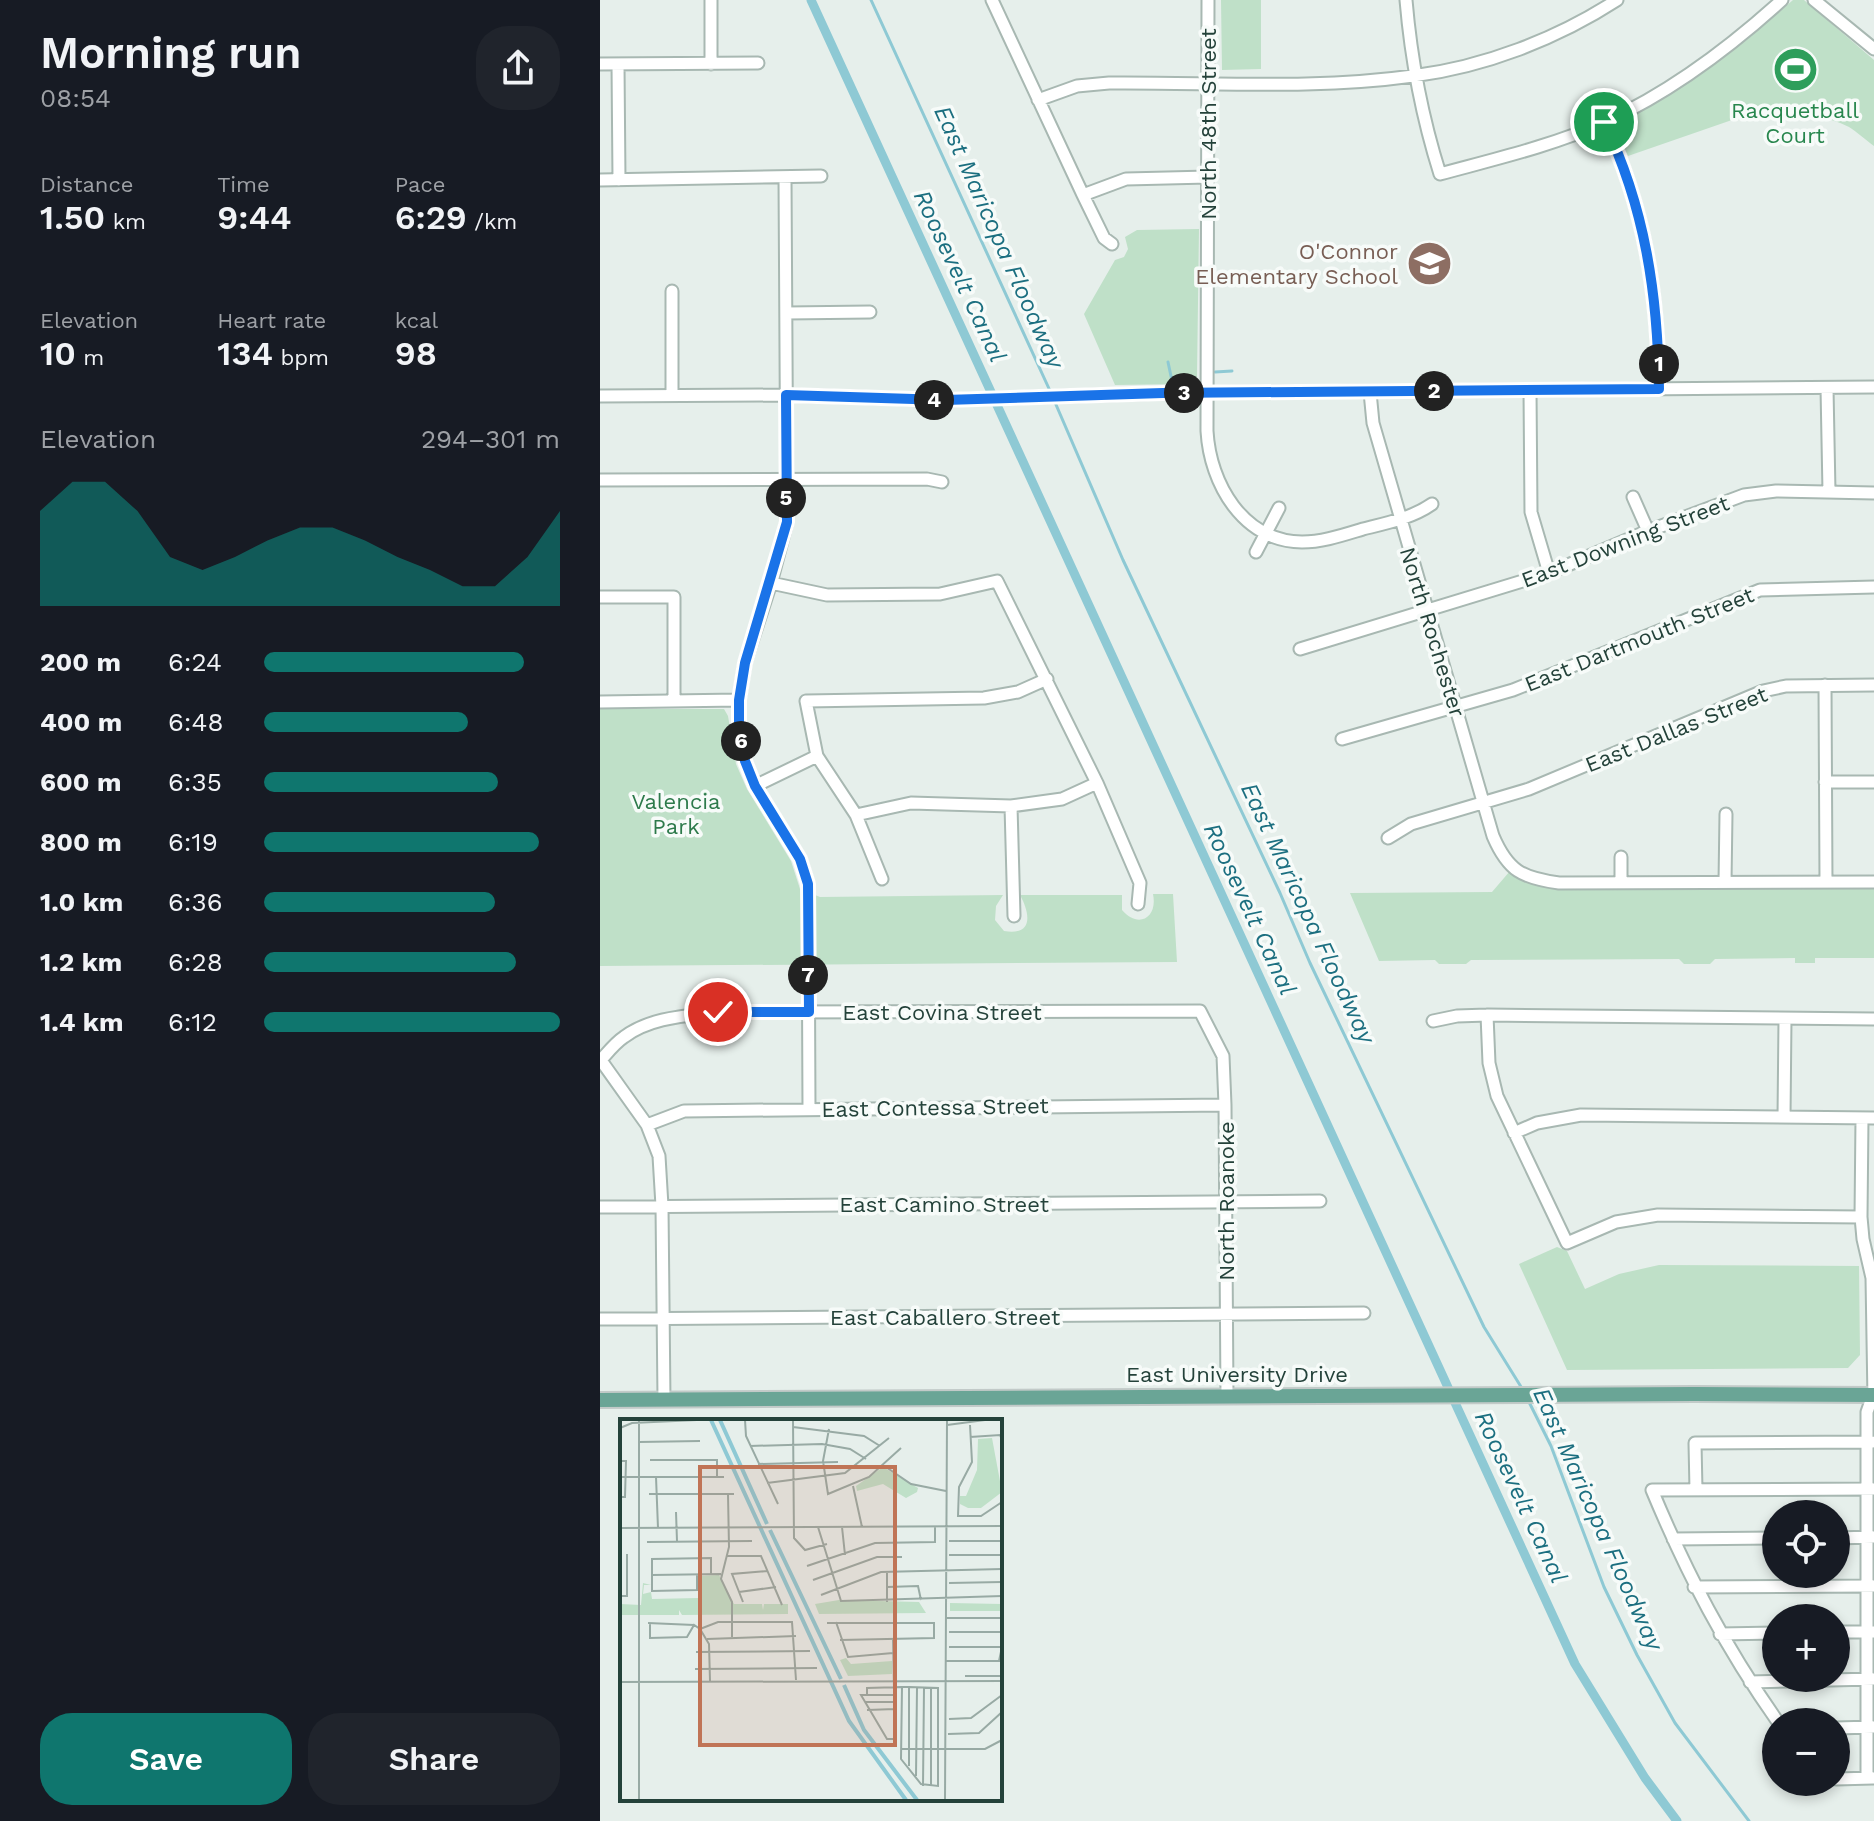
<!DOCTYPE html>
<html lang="en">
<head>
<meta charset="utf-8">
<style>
	body { margin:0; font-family:"Work Sans",sans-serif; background:#20242c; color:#f1f3f6; height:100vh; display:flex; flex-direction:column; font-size:30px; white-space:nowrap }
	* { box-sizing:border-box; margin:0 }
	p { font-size:26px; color:#9ea1a6 }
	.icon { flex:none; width:44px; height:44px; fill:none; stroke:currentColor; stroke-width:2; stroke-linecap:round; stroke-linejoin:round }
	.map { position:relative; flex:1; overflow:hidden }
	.details { display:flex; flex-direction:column; background:#171b24; width:600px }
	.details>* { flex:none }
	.controls { position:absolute; left:1162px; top:1500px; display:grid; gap:16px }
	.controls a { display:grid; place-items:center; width:88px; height:88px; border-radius:50%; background:#171b24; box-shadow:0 4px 12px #0003; font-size:40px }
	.pin { position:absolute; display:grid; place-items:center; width:68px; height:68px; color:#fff; margin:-34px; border:4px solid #fff; border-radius:50%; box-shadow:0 2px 8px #0007 }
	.km { position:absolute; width:40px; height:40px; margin:-20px; border-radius:50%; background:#222; color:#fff; font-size:22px; line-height:40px; text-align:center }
	.round { display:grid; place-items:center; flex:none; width:84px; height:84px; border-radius:32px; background:#20242c }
	.head { display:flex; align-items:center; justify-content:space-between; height:136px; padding:0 40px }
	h1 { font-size:44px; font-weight:600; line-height:60px }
	.figures { display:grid; grid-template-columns:repeat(3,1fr); gap:12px; height:136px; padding:8px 40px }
	.figures div { display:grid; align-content:center }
	.figures b { font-size:34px; font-weight:600 }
	.figures small { font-size:22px; font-weight:400 }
	.figures p { font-size:22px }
	.chart { height:224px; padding:16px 40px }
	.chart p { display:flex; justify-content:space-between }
	.chart svg { width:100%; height:144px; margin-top:8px; fill:#0f766e; opacity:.7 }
	.button { display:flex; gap:16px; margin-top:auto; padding:16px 40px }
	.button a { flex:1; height:92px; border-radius:32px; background:#0f766e; color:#fff; font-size:32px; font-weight:600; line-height:92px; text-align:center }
	.button a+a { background:#20242c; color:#f1f3f6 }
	ul { padding:0 40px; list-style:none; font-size:26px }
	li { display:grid; grid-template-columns:128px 96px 1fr; align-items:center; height:60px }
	li i { height:20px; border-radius:10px; background:#0f766e }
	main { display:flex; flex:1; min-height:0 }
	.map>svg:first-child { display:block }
</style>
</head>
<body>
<main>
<section class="details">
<div class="head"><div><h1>Morning run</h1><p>08:54</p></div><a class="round"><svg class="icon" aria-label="share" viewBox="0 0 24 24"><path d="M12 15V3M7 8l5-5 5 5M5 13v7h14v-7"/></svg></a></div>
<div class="figures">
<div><p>Distance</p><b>1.50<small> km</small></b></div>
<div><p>Time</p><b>9:44</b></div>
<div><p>Pace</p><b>6:29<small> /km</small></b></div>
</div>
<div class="figures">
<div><p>Elevation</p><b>10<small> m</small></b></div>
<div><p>Heart rate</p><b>134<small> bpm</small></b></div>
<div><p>kcal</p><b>98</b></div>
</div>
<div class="chart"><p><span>Elevation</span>294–301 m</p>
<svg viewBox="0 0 160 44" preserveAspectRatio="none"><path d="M0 44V15L10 6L20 6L30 15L40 29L50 33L60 29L70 24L80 20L90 20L100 24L110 29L120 33L130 38L140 38L150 29L160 15V44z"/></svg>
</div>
<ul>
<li><b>200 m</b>6:24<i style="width:88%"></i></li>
<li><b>400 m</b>6:48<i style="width:69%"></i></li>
<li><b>600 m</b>6:35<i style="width:79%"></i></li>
<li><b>800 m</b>6:19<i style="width:93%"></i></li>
<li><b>1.0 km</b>6:36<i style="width:78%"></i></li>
<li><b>1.2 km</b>6:28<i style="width:85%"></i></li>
<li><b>1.4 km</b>6:12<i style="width:100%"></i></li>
</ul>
<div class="button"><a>Save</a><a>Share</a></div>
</section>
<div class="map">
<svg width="1274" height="1821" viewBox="0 0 1274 1821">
	<rect width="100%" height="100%" fill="#e6efeb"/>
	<path fill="#bfe0c8" d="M621,0H661V69L622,70Z
		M1193,0H1204L1274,60V146C1266,140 1257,132 1249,127C1221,113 1186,110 1155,112L1028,156L1017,132L1019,123L1096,78L1149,38Z
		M599,229L597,377L584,384L515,385L484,314L515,260L524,257L528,249L525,237L537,230Z
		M0,709H124L128,716L136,764L147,789L191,861L200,889L220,897L403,895L396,906L395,920L404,931C434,936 430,913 420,895H522V910C538,929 558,918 553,894H573L577,962L0,966Z
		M910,871L925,881L957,890L1274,888V958H1215V963H1195V958L1115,959L1110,964H1084L1079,959L871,960L866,964H839L835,960L779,961L750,893L892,892Z
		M957,1247L967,1251L985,1289L1019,1274L1059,1265L1259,1266L1260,1355L1248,1368L967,1370L919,1264Z"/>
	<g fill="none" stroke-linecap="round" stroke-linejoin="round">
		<path stroke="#8ec9d4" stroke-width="3" d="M271,0L451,393
			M568,362L572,381
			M615,372L632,371
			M454,400L523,560L680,893L710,963L884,1327L923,1390
			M928,1400L951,1446L1004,1587L1037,1655L1075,1723L1149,1821"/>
		<path stroke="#8ec9d4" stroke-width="9" d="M211,0L975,1664L1045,1778L1077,1821"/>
		<defs>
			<path id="minor" d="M111,0V64
				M392,0L483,195L504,238L512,244
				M608,0L607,431C610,484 643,541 702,542C723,542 743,535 763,529C787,523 812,518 832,504
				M806,0C811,59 822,117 840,174C895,159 952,146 1005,122C1071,92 1128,49 1182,0
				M1214,0L1274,49
				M0,64L158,63
				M18,64L19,180
				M438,100L477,86L509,83C610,82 713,90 813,76C884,67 957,39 1017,0
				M1004,122C1045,207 1058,295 1059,389
				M185,178L187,522L171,583L145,663L139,700V729L145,761L155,786L200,859L208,884L209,1109
				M0,180L221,176
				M483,195L526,179L608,177
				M72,291V395
				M187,313L270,312
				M1227,388L1229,492
				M930,390L931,512L949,573
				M770,392L773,423L893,836C908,871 922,878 959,883L1274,882
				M0,396L186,395L345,400L563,393L1274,387
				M0,480L327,479L342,482
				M1033,497L1048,531
				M656,552L679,508
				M171,583L227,595L340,594L397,581L497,783L540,883L538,904
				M0,597H74V701
				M700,649L949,573L1048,531L1144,495L1176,491L1274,493
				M1225,685L1226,882
				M0,702L139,700
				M742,739L913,690L1160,590L1274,587
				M1225,782H1274
				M155,786L217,756
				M411,806L414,916
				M256,815L311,803L411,806L462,799L497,783
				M788,838L811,824L929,789L1163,691L1186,686L1274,685
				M282,879L256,815L217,756L206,701L384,698L418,692L447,679
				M1125,882L1126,814
				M1021,883V857
				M887,1015L889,1063L897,1096L967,1243L1016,1222L1058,1215L1261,1217
				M833,1021L857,1016L887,1015L1274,1019
				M0,1059L47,1125L59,1156L62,1206L64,1400
				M1,1060C8,1052 15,1043 24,1037C51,1017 86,1016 118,1012L600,1011L623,1056L625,1105L627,1396
				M1184,1117L1185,1019
				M1262,1118L1261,1217L1263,1239L1272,1278L1274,1400
				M47,1125L84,1111L625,1105
				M914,1133L937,1123L981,1115L1274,1118
				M0,1207L720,1201
				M0,1319L764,1313
				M1096,1490L1095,1443L1272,1442
				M1236,1538L1273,1537
				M1073,1539L1176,1538
				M1094,1587L1274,1586
				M1236,1632H1273
				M1120,1634L1176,1633
				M1150,1682L1273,1679
				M1178,1722C1125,1647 1087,1574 1052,1490L1274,1489
				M1236,1728L1273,1727
				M1267,1778V1412L1273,1395
				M1236,1779L1273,1778"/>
			<path id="major" d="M0,1400L1094,1394L1274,1395"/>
		</defs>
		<use href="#minor" stroke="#a8b8b2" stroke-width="15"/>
		<use href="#major" stroke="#c2cac8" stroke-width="18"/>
		<use href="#minor" stroke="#fff" stroke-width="11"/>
		<use href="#major" stroke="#6aa596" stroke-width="14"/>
	</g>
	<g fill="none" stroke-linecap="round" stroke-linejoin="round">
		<defs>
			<path id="route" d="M118,1012H209L208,884L200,859L155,786L145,761L139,729V700L145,663L187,522L186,395L345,400L563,393L1059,389C1058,295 1045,207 1004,122"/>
		</defs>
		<use href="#route" stroke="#fff" stroke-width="16"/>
		<use href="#route" stroke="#1a73e8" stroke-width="10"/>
	</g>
	<defs>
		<symbol id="stadium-disc" viewBox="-11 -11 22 22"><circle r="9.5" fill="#2e9e5b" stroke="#f7fbf9"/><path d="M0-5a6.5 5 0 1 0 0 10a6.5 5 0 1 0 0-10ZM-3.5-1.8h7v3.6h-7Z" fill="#fff"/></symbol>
		<symbol id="school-disc" viewBox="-11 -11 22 22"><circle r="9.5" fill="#8d6e63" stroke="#f7fbf9"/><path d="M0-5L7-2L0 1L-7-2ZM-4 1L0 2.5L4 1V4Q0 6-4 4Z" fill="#fff"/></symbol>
	</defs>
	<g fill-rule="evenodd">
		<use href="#stadium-disc" x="1170" y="44" width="51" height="51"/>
		<use href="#school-disc" x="804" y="238" width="51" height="51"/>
	</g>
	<g text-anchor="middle" stroke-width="7" stroke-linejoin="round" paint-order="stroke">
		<g font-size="22" fill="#27864d" stroke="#f7fbf9">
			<text x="1195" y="118">Racquetball<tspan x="1195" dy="25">Court</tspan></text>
		</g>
		<g font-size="22" fill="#24423a" stroke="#f7fbf9">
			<text transform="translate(608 124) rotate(-90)" y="8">North 48th Street</text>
			<text transform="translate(1025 541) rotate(-21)" y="8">East Downing Street</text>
			<text transform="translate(833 632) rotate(73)" y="8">North Rochester</text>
			<text transform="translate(1039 639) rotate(-22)" y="8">East Dartmouth Street</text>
			<text transform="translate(1076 729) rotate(-22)" y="8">East Dallas Street</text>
			<text x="342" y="1020">East Covina Street</text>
			<text transform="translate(335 1107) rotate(-1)" y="8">East Contessa Street</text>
			<text transform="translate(626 1201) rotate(-90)" y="8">North Roanoke</text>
			<text x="344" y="1212">East Camino Street</text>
			<text x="345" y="1325">East Caballero Street</text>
			<text x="637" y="1382">East University Drive</text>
		</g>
		<g font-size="22" fill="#785e54" stroke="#f7fbf9" text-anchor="end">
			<text x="798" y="259">O'Connor<tspan x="798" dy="25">Elementary School</tspan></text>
		</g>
		<g font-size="22" fill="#2d7a4b" stroke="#f7fbf9">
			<text x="76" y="809">Valencia<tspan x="76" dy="25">Park</tspan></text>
		</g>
		<g font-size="24" font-style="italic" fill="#1c6f80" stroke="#f7fbf9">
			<text transform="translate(399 237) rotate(66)" y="8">East Maricopa Floodway</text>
			<text transform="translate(360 276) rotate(65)" y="8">Roosevelt Canal</text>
			<text transform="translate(650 909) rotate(65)" y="8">Roosevelt Canal</text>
			<text transform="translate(708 913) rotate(65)" y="8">East Maricopa Floodway</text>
			<text transform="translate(921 1497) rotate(65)" y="8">Roosevelt Canal</text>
			<text transform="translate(998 1519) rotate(66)" y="8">East Maricopa Floodway</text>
		</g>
	</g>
	<g transform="translate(20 1419)">
		<rect width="382" height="382" fill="#e6efeb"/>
		<path d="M372,19L382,73L361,89H348L340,85V77H346L357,51L358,20ZM263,48L298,69L297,73L286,79L263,65L237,72L236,67ZM99,156L114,185H142L143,191L144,185H168V195L62,196L59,191V196H0V185L21,186L23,164L31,166H24L23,175L31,173L32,180L78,179L79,157ZM219,181L299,183L306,194L199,195L195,185ZM330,184L382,185V192H330ZM226,239L231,245L272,242V255L228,257L220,241Z" fill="#bfe0c8"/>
		<path fill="none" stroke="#8ec9d4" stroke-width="4" d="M91,1L229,302L286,381M100,1L147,105M150,111L221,260M224,266L244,311L297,381"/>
		<path fill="none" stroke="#98aaa4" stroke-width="2" d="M19,1V381M125,1L126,17L158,85M173,1L174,119L185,131L207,125M327,6L365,1M350,6L352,43L339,68L338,97H361L382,83M173,8L244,17L260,27M0,9L12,4L77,1M209,10L203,42L208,75L249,58L281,29M350,18L380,16L382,21M19,23L80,22M130,27L202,25L230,30L246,40M30,41H97V58M0,42H6L5,78H0M138,45L218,43M263,46L291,65L326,72M0,58H104M36,58L38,109M147,64L225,54L269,19M233,67L242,108M29,75H114M108,75L109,128L101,160L112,183V218M56,93L57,122M198,108L221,182L382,177M222,108L225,136M0,109L382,107M329,122H382M27,123L132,122M329,136H382M106,137H141L162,186M187,147L255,124L315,123V108M267,153V183M276,153V124M77,155V171L32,172V140L91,139V155M32,156L101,155M193,161L257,138H282M329,164L382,163M267,168L298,167L301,181M119,173L156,168M201,176L261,153L382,150M0,177H7V135M123,183L112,155L148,152M326,199H382M216,203L228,238L273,234M28,204L74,206M30,204V219L67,218L74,206L80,210L89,225L90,262M207,204H314V219L220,221M80,210L98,203H172L176,261M329,213H382M273,219L275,320M87,220L176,217M329,228H382L379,242M76,233L190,232M326,242H381M75,250L197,249M345,257H382M0,263L382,262M247,276V269L282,268H289L318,269V367L301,365L281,340L282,268M275,276H241L267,320H276M244,283H275M247,291L275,290M329,300L351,299L382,276M328,315L359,314L382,293M281,330H365L382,321M289,347V268M296,357L297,269M303,367L304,269M311,367V269M325,381L327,1"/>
		<path fill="#c07456" fill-opacity="0.15" stroke="#c07456" stroke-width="4" d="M80,48H275V326H80Z"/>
		<rect width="382" height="382" fill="none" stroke="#24423a" stroke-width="4"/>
	</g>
</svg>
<div class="controls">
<a><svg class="icon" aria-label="locate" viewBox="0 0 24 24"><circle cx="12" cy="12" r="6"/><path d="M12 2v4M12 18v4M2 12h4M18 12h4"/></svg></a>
<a>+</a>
<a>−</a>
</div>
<div class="pin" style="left:1004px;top:122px;background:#1e9e55"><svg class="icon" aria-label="arrive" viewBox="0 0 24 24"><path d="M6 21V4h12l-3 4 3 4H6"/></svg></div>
<div class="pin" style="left:118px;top:1012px;background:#d93025"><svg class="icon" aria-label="check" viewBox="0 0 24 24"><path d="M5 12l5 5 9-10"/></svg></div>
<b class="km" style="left:1059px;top:364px">1</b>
<b class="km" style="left:834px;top:391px">2</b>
<b class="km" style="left:584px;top:393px">3</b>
<b class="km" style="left:334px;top:400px">4</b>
<b class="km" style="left:186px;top:498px">5</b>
<b class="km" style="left:141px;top:741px">6</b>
<b class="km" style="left:208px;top:975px">7</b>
</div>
</main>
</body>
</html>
